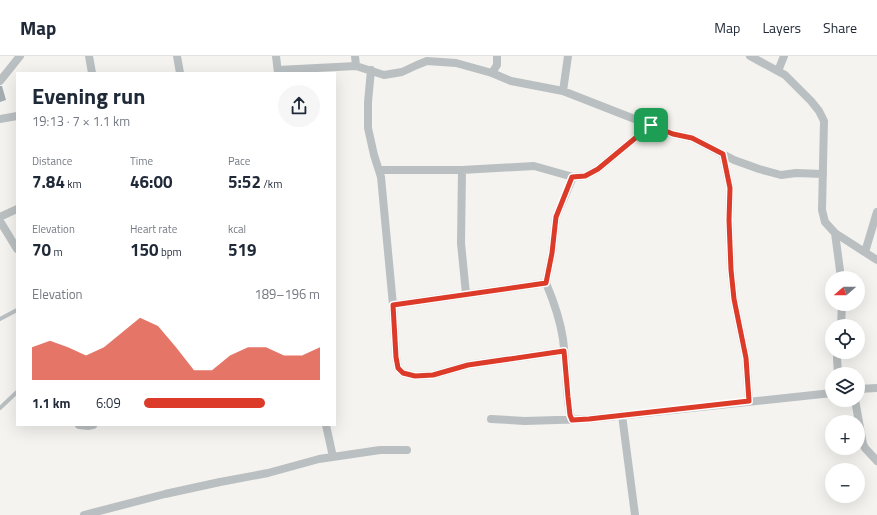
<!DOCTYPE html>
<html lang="en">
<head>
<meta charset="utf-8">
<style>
	body { margin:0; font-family:"Titillium Web",sans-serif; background:#f6f6f7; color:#1f2937; height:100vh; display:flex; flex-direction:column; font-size:15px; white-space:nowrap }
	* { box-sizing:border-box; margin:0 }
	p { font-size:13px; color:#747a83 }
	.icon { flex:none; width:22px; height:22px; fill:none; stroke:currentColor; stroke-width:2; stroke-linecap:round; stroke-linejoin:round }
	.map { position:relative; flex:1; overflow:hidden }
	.details { position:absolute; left:16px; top:16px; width:320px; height:354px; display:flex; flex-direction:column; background:#fff; border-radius:0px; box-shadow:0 4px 16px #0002 }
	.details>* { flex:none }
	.needle { width:26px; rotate:250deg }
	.fabs { position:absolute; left:825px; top:215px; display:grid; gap:8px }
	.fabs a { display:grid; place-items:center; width:40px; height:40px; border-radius:50%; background:#fff; box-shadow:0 4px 16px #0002; font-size:20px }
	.pin { position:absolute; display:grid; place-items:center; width:34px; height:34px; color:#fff; margin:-17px; border-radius:8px; box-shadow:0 2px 6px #0006 }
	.round { display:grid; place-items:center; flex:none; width:42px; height:42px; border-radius:21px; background:#f6f6f7 }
	.summary { display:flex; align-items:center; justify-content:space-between; height:68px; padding:0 16px }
	h1 { font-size:22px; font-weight:700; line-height:30px }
	.metrics { display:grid; grid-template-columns:repeat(3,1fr); gap:6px; height:68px; padding:4px 16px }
	.metrics div { display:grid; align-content:center }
	.metrics b { font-size:17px; font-weight:700 }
	.metrics small { font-size:11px; font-weight:400 }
	.metrics p { font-size:11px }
	.chart { height:112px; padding:8px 16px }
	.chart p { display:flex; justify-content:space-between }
	.chart svg { width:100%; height:72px; margin-top:4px; fill:#db3b28; opacity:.7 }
	ul { padding:0 16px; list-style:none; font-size:13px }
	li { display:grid; grid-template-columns:64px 48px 1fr; align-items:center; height:30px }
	li i { height:10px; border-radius:5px; background:#db3b28 }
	header { display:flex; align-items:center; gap:24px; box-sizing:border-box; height:56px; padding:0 20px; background:#fff; border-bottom:1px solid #e0e1e3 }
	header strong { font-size:19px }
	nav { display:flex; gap:22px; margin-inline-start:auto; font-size:14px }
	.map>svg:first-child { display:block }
</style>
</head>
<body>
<header>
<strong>Map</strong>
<nav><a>Map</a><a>Layers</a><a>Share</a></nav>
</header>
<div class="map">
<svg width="877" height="459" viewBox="0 0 877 459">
	<rect width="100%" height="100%" fill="#f4f3ef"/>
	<path fill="#a3acb0" d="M0,30H2L6,44L0,46Z"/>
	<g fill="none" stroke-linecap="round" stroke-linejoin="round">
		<path stroke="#babfc1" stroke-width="4" d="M0,263L17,254
			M0,352L17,336"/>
		<path stroke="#babfc1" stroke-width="8" d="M89,0L92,17
			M177,0L180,17
			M276,0L278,17
			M355,0L356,10
			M750,0L785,19L811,45L819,55L824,65L822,154L825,166L835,177L841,222
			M278,14L356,10L384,19L402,16L417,9L427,5L456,7L492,17L511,25L563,35L568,0
			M371,14L368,46V72L374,99L381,121L393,249L396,301L398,312L403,317L415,320L433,319L468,309L564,295
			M778,15L784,0
			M492,17L497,9V0
			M0,25L20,0
			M563,35L673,78L692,82L734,104L759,113L781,119L796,117L823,118
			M0,63L17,60
			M723,99L730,132L729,164L731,214L734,243L746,302L749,345
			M379,114H462L534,110L573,121L585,120L598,113L651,69
			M462,114L461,187L466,238
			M0,161L17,153
			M0,165L17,193
			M835,177L877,204
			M865,196L877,156
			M546,227C554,246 560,263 563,283C565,300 566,317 567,333C568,343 568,354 572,364
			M393,249L546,227L552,197L556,161L573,121
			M841,270L842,248
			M838,296L837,302L838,318
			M858,333L877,332
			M855,344L863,388L865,392L877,405
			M622,359L635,459
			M491,363L525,365L589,363L832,337
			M79,369L88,370L93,369
			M326,369L333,401
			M84,459L165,438L220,426L268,417L319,403L380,394H407"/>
	</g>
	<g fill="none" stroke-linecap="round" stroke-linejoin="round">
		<defs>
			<path id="route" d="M651,69L673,78L692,82L723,98L730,132L729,164L731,214L734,243L746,302L749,345L589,363L572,364L570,359L568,341L564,295L468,309L433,319L415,320L403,317L398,312L396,301L393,249L546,227L552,197L556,161L572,121L585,120L598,113Z"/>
		</defs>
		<use href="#route" stroke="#fff" stroke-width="8"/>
		<use href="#route" stroke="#db3b28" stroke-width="5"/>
	</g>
</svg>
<div class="fabs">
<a><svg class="needle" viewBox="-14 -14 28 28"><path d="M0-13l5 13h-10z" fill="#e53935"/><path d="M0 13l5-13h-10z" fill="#747a83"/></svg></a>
<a><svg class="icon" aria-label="locate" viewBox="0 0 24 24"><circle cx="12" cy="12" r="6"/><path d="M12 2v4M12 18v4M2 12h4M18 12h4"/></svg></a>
<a><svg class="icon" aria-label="layers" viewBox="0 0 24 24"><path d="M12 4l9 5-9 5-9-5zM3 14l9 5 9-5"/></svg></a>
<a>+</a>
<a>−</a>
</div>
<div class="pin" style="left:651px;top:69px;background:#1e9e55"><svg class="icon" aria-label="arrive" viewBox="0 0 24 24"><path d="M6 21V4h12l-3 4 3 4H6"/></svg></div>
<section class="details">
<div class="summary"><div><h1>Evening run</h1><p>19:13 · 7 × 1.1 km</p></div><a class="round"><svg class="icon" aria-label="share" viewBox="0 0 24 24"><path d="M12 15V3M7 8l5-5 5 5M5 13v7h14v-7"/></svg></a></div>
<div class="metrics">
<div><p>Distance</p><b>7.84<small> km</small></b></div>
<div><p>Time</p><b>46:00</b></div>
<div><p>Pace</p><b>5:52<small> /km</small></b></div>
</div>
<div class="metrics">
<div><p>Elevation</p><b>70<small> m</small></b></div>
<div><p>Heart rate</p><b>150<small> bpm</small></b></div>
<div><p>kcal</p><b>519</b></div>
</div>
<div class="chart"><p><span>Elevation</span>189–196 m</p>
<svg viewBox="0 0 160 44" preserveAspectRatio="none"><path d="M0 44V24L10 20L20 24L30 29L40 24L50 15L60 6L70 11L80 24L90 38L100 38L110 29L120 24L130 24L140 29L150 29L160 24V44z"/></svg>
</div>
<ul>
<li><b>1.1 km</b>6:09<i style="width:69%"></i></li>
</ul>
</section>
</div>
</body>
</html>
